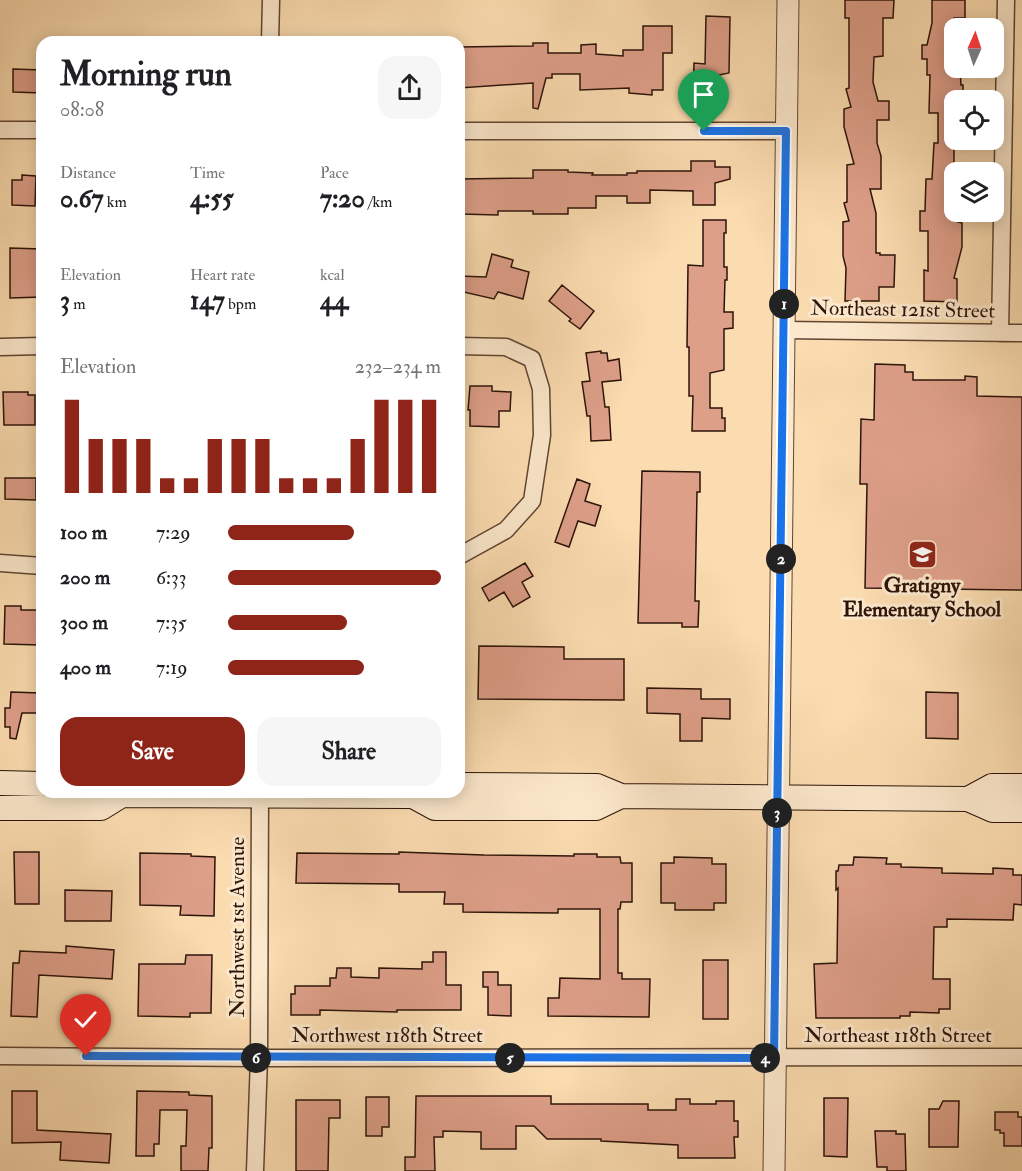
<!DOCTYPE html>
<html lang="en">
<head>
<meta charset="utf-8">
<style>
	body { margin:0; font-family:"IM FELL Double Pica",serif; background:#f6f6f6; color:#202124; height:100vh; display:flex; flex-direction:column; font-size:22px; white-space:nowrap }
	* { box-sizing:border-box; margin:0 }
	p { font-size:20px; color:#757577 }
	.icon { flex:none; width:33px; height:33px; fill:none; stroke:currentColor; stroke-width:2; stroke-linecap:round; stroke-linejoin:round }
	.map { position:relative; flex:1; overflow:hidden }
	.panel { position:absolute; left:36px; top:36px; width:429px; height:762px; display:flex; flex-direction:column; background:#fff; border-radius:18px; box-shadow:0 3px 15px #0003 }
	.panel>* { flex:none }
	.needle { width:39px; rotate:3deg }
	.tools { position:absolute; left:944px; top:18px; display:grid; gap:12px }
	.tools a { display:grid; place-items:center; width:60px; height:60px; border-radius:12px; background:#fff; box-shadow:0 3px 15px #0003; font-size:30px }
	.pin { position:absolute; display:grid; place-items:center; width:51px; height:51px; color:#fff; margin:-62px -26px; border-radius:50% 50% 50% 0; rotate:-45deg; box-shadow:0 0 6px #0007 }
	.pin .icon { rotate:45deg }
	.km { position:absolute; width:30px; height:30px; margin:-15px; border-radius:50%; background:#222; color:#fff; font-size:16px; line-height:30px; text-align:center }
	.round { display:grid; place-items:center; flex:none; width:63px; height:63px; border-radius:18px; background:#f6f6f6 }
	.overview { display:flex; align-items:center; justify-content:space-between; height:102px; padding:0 24px }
	h1 { font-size:33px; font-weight:800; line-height:45px }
	.figures { display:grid; grid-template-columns:repeat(3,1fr); gap:9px; height:102px; padding:6px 24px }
	.figures div { display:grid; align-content:center }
	.figures b { font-size:26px; font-weight:800 }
	.figures small { font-size:16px; font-weight:400 }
	.figures p { font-size:16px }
	.chart { height:168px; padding:12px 24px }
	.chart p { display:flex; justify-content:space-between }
	.chart svg { width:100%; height:108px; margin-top:6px; stroke:#8f2418; stroke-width:6 }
	.primary-button { display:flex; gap:12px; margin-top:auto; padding:12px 24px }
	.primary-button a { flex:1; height:69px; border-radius:18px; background:#8f2418; color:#fff; font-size:24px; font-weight:800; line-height:69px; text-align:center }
	.primary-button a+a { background:#f6f6f6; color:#202124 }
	ul { padding:0 24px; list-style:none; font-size:20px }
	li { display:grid; grid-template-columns:96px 72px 1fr; align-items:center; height:45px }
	li i { height:15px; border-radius:8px; background:#8f2418 }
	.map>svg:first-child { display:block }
</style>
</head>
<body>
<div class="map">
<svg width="1022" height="1171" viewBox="0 0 1022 1171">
	<rect width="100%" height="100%" fill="#fbdcb0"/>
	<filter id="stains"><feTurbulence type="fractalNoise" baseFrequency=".00333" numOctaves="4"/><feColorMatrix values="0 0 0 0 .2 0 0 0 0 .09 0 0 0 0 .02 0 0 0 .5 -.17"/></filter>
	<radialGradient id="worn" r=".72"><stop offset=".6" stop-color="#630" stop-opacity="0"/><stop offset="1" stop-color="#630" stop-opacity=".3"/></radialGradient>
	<path fill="#de9f89" stroke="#2c1309" stroke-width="1.5" d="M845,0H894L893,18H883V56L874,57L873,82L878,101H889V120H877V143L881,156V189H870L876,213V253H880V255H895L894,287H879V301H845L846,268L843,256V222L849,221L844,203L847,202V165L854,164L844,127V109L851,107L846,89L849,88V18H845Z
		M932,0H965V18H954V68H960L961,85H963V100H954V212H957L955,221L962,223V247L954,278L957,279V302L924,301V270L928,271V231H920V211H925L926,179H932L934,143H938V113H929L930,75H927V59H922V45H927L932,23Z
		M706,16L730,17L729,73L714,76V101L693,100L694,63L705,64Z
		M643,26H672V53H663V90H652V95L629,93V88L580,90V74H552V78H546L538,109L533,108V83L459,88V47L533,46V43H548V53H581V45L596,44V54L623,56V50H643Z
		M13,69L42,70V93L13,92Z
		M691,161H715V167H730V179L715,183V205H693V191L650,190V203H627V196H596V208H568V214H533V211H498V215L460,214L459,210V179L533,178V170H568V172L593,173L592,175H627V173H637V171H691Z
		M22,175L36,176L35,206L12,205V180H22Z
		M703,220H726V233H724V267H727V280H725L724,312H733V328L724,329V370L710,373V408H722V418H725V431H692L693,396H689V347H687L688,265L703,266Z
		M10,248L42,249V297L10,298Z
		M492,254L513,260L511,267L529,272L523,299L498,292L494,299L459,291V276L486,277Z
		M562,285L594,311L580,329L569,321L571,319L549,301Z
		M601,351V353H607L608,361L619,359L621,380L602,382L605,407H609L611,440L591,441L590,416H587L582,382L590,381L586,353Z
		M875,364L905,365V372H913V380H965V376L977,377V396L1022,397V590L865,588L867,484H860L861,419L874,420Z
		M470,386H492V391L511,392L510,411H499V427L470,426V410H468Z
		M3,392H28V395H35V425H4Z
		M642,471L700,472V492H697L695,601H699L698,627H682V623H638Z
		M5,478H36V500L5,499Z
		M577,479L590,484L585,501L601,506L595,526L578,521L569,547L555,542Z
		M525,563L533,576L522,582L530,597L513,607L504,592L489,601L482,588Z
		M5,606H21V610H40V645L4,644Z
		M479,646L564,647V659H624V700L478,699Z
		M647,688L701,689V699H730V719L702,718V741H680V714L647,713Z
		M11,692L40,693V713H22L16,739L10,738V727H5V708H10Z
		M926,692L958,693V739L926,738Z
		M14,852H39V904H15Z
		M399,852L484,855L574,856V854H597V857H620L621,863H632V902H621L620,909H618V973H622V979H650L649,1017L548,1016V998H559L560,978L600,979V909H558V913L463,912V904H444L445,892H399V884L296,883L297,853L399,854Z
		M140,853L191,854V856L215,857L214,916L180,915L181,906L140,905Z
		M674,857L712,858V864H726V903H714V910H675V903H661V863H674Z
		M854,857L887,858L886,864H901V867L942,868V873L993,874V868L1013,869V875H1022V905L1014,904L1013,920L947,919V927H934L933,979H950V1009H939V1013L910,1012V1016H900V1018H816L814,964L837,963L838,888L836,890V871H838L839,865H853Z
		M65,890L112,891L111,921H65Z
		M66,946L114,950L112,979L39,975L37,1017L11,1016L13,963H19L20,951L66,953Z
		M433,952H446V985H461V1010H397V1012L320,1010V1015H291V994H295V986H330V978H336L337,968H351V977L379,978V968L422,969V962H433Z
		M186,955H212L211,1013H190V1017L138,1016L139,964H185Z
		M703,960H728V1019H703Z
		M483,972H498V985H511V1016L488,1015V987H483Z
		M12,1091H37V1130L111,1134L109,1163L60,1160L61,1142L12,1143Z
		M137,1091L189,1092V1095L212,1096V1148H209L208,1171H181V1146H186L187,1110H160L159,1144H154V1156H136Z
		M416,1096H551V1104H648V1110H676V1099H690V1104H716V1101H734V1121H738V1137H734L735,1158H678V1145L601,1141V1139H547L534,1126H516V1149H481V1132L443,1131V1137H434L435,1171H405V1157H415Z
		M366,1097H389V1127H382V1136H366Z
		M824,1098H848L847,1157L824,1156Z
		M296,1100H340V1118H329L328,1171H296Z
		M943,1101H959L958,1147H929V1109H939Z
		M995,1112H1018V1117H1022V1146H1004V1133H1000V1130H995Z
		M875,1131H896V1134H905L906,1171H887V1167H877Z"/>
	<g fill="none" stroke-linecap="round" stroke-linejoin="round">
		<defs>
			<path id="minor" d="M270,42L271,0
				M0,130H42
				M459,131H786
				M784,330L1022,333
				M1000,333L1006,0
				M459,346L506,347L532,359L541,389L542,435L532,501L506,530L459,556
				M0,347L42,346
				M0,563L42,566
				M0,1056L259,1058L1022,1057
				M255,1171L259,1058L260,792"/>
			<path id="tertiary" d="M774,1171L788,0"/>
			<path id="secondary" d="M0,783L42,784
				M459,785L597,786L621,796L968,799L993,810H1022
				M116,792L122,795L413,796L421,792
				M413,796L435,808H596L621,796
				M968,799L992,786H1022
				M0,808H101L122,795"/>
		</defs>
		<use href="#minor" stroke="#604533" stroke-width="19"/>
		<use href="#tertiary" stroke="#604533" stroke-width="23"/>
		<use href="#secondary" stroke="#2c1309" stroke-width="26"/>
		<use href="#minor" stroke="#fce8cc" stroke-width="16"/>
		<use href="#tertiary" stroke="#fce8cc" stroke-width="21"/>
		<use href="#secondary" stroke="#fce8cc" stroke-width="24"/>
	</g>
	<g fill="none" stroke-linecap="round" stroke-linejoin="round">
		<defs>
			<path id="route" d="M86,1056L774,1058L786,131H704"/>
		</defs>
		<use href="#route" stroke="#fff" stroke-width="12"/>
		<use href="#route" stroke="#1a73e8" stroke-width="8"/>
	</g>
	<defs>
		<symbol id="school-square" viewBox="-11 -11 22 22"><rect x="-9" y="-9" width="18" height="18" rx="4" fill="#8f2418" stroke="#fce8cc"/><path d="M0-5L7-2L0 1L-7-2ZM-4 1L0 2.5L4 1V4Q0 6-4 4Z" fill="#fff"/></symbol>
	</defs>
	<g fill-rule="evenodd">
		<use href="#school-square" x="906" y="538" width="33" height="33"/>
	</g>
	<g text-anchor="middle" stroke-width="6" stroke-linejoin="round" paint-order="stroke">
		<g font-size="21" fill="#2c1309" stroke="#fce8cc">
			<text transform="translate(903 309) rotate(1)" y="7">Northeast 121st Street</text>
			<text transform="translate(237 927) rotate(-90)" y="7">Northwest 1st Avenue</text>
			<text x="387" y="1042">Northwest 118th Street</text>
			<text x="898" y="1042">Northeast 118th Street</text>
		</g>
		<g font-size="21" font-weight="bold" fill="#2c1309" stroke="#fce8cc">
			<text x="922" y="592">Gratigny<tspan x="922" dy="24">Elementary School</tspan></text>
		</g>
	</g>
	<rect width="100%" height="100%" filter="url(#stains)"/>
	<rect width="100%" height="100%" fill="url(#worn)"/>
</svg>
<div class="tools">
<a><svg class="needle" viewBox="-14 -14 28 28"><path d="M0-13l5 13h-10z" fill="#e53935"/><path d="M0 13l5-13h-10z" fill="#757577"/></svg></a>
<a><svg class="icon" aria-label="locate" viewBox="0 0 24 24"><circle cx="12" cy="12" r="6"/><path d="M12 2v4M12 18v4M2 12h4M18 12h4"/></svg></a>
<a><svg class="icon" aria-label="layers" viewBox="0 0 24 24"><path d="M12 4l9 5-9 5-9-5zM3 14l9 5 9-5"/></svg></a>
</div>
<div class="pin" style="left:704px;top:131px;background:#1e9e55"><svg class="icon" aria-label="arrive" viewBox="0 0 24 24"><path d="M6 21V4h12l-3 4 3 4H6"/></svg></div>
<div class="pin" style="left:86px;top:1056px;background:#d93025"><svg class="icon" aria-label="check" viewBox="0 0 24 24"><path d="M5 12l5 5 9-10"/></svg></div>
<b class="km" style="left:784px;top:304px">1</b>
<b class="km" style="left:781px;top:559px">2</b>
<b class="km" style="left:777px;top:813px">3</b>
<b class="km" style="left:765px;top:1058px">4</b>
<b class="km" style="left:510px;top:1058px">5</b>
<b class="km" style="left:256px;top:1058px">6</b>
<section class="panel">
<div class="overview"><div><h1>Morning run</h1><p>08:08</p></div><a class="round"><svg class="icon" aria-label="share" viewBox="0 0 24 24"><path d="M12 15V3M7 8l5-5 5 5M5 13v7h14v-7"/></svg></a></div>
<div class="figures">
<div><p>Distance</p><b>0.67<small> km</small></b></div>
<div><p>Time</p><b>4:55</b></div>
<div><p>Pace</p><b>7:20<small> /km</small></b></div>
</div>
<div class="figures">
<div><p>Elevation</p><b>3<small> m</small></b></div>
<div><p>Heart rate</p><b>147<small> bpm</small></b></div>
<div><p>kcal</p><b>44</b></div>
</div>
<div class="chart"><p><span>Elevation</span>232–234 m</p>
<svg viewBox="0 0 160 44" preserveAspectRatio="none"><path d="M5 44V6M15 44V22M25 44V22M35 44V22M45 44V38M55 44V38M65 44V22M75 44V22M85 44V22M95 44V38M105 44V38M115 44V38M125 44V22M135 44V6M145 44V6M155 44V6"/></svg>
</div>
<ul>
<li><b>100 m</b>7:29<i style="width:59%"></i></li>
<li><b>200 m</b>6:33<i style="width:100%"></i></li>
<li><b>300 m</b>7:35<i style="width:56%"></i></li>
<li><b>400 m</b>7:19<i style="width:64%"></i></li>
</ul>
<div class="primary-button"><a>Save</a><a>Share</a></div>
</section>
</div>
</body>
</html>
